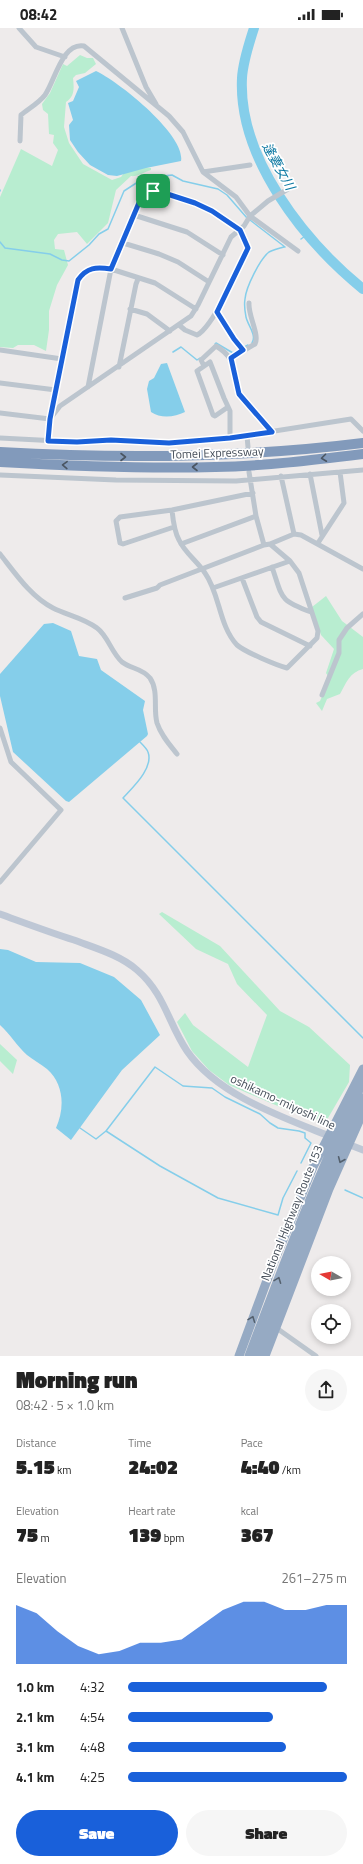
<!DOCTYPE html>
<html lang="en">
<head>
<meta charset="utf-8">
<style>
	body { margin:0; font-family:"Titillium Web","Noto Sans JP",sans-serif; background:#f6f6f6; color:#222; height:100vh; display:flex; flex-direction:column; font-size:15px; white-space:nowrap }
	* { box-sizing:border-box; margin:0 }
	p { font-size:13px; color:#767676 }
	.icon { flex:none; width:22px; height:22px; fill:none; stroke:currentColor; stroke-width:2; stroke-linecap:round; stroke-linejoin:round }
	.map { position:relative; height:1328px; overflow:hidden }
	.drawer { display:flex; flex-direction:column; background:#fff; flex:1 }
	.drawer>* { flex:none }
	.needle { width:26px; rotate:279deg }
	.tools { position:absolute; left:311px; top:1228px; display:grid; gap:8px }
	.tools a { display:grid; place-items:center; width:40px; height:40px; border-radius:50%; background:#fff; box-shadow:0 2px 6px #0003; font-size:20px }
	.pin { position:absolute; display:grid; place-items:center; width:34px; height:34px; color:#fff; margin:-17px; border-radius:8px; box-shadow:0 2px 6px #0006 }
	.round { display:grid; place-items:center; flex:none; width:42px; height:42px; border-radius:21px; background:#f6f6f6 }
	.overview { display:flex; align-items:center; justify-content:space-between; height:68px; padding:0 16px }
	h1 { font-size:22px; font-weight:800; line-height:30px }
	.metrics { display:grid; grid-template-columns:repeat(3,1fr); gap:6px; height:68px; padding:4px 16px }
	.metrics div { display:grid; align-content:center }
	.metrics b { font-size:20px; font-weight:800 }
	.metrics small { font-size:11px; font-weight:400 }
	.metrics p { font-size:11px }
	.chart { height:112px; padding:8px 16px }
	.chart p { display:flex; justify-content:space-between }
	.chart svg { width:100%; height:72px; margin-top:4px; fill:#1960da; opacity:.7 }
	.action { display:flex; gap:8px; margin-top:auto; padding:8px 16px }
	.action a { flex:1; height:46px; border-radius:24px; background:#1960da; color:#fff; font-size:16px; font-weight:800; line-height:46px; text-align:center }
	.action a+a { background:#f6f6f6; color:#222 }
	ul { padding:0 16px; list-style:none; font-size:13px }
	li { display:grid; grid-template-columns:64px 48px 1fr; align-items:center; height:30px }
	li i { height:10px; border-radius:5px; background:#1960da }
	.status { display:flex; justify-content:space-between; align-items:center; height:28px; padding:0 20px; background:#fff; direction:ltr }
	.status svg { height:11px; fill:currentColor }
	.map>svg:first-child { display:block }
</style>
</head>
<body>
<div class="status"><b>08:42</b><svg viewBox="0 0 49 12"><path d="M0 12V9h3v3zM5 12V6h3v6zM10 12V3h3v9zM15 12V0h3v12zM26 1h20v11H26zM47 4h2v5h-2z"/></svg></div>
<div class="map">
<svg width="363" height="1328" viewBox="0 0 363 1328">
	<rect width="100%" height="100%" fill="#eeebeb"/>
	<path fill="#b8edd0" d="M80,27L87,30H93L96,36L85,45L76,47L73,50C74,60 75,68 66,74L64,99L69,115L83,136L112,152L121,149L129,138L151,140V142C144,144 137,149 131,148L116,162L108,195L87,216L77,204L58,206L54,212L55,221L64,222L68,237L57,257L49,283V302L46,323L34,317H18L13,320L0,319V169L21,121L52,138L58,122L53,115L54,107L49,106L48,86L43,82L42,76L50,65L63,36L67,38Z
		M326,568L342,593L363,609V641C350,644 346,655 340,666L327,671L322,683L316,675L320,673L330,651L326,645L334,621L321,607L312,579Z
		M162,884L220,918L280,983L309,999L350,1037L349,1054L328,1090L322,1093L287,1082L229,1057L209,1042L192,1023L177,994L185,985L193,997L248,1039L267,987L237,956L228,936L196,921L159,886Z
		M0,1016L17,1032L13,1046L0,1033Z"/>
	<path fill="#85ceea" d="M96,43C118,53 186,107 181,133L146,140L117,148L108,147L90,137L78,124L70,112L69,97L73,92L68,75L73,73L79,59L76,53Z
		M167,335L185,384C175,389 161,391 151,384L147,361L149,353L154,350L161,336Z
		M53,595L71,603L79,628L97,631L101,642L145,673L143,682L148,706L147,708L69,774L66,773L13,724L0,668V646L44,596Z
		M0,921L8,922L36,934L80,935L114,949L141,972L160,1007L122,1042L71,1112L56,1100C65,1080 64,1056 47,1041C41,1036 33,1032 27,1027C17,1018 10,1006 0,997Z"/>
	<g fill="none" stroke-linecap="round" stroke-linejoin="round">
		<path stroke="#85ceea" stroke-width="1.5" d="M0,162V163
			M250,192L285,219
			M301,211L308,206
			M0,214L5,220L50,226L62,232L69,233L89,217L99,206L108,201L124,163L144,150L172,147L183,153L218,161L227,167L247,190
			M252,315C257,307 248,298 246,289C245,284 244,277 245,271C246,259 260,231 269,224C273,222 280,220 284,219
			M215,316L216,315L233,325L248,317
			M173,324L181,319L197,332L200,330
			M140,714C143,717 147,721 148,724C154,740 132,760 123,770L363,1010
			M80,1100L96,1111L106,1103L160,1138L218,1170L278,1187L283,1170L297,1143
			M106,1103L155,1039L183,1058L212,1060L225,1069L260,1086L270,1095L278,1100L299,1103L305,1105V1110L311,1115L301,1135
			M345,1162L363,1170"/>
		<path stroke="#85ceea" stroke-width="10" d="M254,0C249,16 243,33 242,50C238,130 304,213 363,261"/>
		<path stroke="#bcc5ce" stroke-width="5" d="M19,0L36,19L65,29
			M122,0L146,59L156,76
			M20,113L21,87C28,81 39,75 45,67C55,53 62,14 84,18L169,88L183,104L203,144L236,169L250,188L298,223
			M203,144L250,137
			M134,187L187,204L223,227
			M123,215L159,226L178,234L209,254
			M130,281L147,286L170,303
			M217,284L234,311L243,322
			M0,322L62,331
			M231,330L255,316C260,307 248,288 249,275
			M204,338L201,332L216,318C241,333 229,346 240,366C246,378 263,393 272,404
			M119,339L136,256L138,251
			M0,355L56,362
			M88,359L111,241L141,170C145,166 149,163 154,163C171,162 230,189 240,203C243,207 246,214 247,220C242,237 212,300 197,307L185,302L179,297
			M228,379L215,388L213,387L197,343L210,334L224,370L230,383V410
			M0,385L50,391
			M50,391L60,378L191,288L198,277L231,209L244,198L250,188L268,173L288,161
			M247,408L248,419
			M0,410L77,414L111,412L169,415L230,410L351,391L363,403
			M48,413L50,391L78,252L84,244L93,240L111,241L155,255L196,281
			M249,444L256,488L264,517
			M310,446L322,507
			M0,447L116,452L236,453L363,442
			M281,448L294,506
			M174,499L123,516L120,515L116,493L120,489L172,482L253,465
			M318,515L344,475L340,444
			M181,516L256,488
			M270,516L294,506L301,507L363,541
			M0,526C15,545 31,569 53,580C67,587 84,590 97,600C108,608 111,624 122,634C131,641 142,640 150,650C159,663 153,681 157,695C161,707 169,716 177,726
			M272,539C283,571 279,572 311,584
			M242,550L257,589L261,594L310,618
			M213,560L290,533
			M125,570L157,560L160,557L264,517L270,516L290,533L299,545L318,603L317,610L287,640C276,637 245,624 237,617C219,598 220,566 205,545C197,533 185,525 179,512C174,503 173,492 172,482
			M322,667L339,625V612L347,600L363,586
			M0,700L11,734L61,782L0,854
			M275,1299L316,1328"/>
		<path stroke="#bec7d5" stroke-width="7" d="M0,886C25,895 49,904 74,912C95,920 120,927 137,942C165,966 168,995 187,1023C218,1068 285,1090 334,1110
			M345,1115L363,1122"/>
		<path stroke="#96aac3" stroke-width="9" d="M239,1328L273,1236L313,1139L363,1041
			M249,1328C284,1235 319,1143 363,1054
			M258,1328L319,1163L336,1124L363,1070
			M265,1328L329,1161L363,1084"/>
		<path stroke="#829abb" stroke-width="10" d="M0,424C122,431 242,430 363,415
			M0,434C72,438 143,441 215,439C265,438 314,432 363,426"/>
	</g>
	<defs><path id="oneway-chevron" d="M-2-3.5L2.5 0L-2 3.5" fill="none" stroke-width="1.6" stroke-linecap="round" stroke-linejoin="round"/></defs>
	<g stroke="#4a5562">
		<use href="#oneway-chevron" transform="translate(123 429)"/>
		<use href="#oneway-chevron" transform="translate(324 430) rotate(173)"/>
		<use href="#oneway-chevron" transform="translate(65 437) rotate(-178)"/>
		<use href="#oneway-chevron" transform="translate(195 439) rotate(180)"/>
	</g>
	<g stroke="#54606d">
		<use href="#oneway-chevron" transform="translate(341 1132) rotate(113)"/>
		<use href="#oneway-chevron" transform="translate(278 1252) rotate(-69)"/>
		<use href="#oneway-chevron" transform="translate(252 1291) rotate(-69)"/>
	</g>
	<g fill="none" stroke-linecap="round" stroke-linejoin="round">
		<defs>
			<path id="route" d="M153,163H158L195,175L212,183L240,202L248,220L217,284L234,311L243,322L231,330L239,366L272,404L230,410L169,415L111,412L77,414L48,413L50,391L78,252C87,239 96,239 111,241L141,170Z"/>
		</defs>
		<use href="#route" stroke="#fff" stroke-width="8"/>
		<use href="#route" stroke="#1960da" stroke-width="5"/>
	</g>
	<g text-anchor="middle" stroke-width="3.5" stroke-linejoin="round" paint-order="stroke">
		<g font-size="12" fill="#444d58" stroke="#fff">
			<text transform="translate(217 425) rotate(-2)" y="4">Tomei Expressway</text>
			<text transform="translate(283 1074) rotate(25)" y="4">oshikamo-miyoshi line</text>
			<text transform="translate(292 1185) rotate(-68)" y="4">National Highway Route 153</text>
		</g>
		<g font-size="13" font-style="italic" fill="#0d79a3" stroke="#fff">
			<text transform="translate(279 138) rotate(61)" y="5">逢妻女川</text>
		</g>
	</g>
</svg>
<div class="tools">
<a><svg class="needle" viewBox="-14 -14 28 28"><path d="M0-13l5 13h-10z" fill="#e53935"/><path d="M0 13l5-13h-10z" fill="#767676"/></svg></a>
<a><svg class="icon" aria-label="locate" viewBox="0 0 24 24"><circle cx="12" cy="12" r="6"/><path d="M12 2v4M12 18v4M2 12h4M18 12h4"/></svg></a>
</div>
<div class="pin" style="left:153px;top:163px;background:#1e9e55"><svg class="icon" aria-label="arrive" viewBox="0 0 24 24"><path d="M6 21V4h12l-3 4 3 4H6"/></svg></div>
</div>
<section class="drawer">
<div class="overview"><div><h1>Morning run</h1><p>08:42 · 5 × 1.0 km</p></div><a class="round"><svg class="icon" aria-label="share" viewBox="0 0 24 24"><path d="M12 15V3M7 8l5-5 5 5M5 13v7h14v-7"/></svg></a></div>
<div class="metrics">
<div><p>Distance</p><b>5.15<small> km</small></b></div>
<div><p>Time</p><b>24:02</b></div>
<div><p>Pace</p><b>4:40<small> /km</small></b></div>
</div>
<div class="metrics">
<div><p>Elevation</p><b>75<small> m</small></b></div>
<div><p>Heart rate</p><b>139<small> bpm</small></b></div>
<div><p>kcal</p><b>367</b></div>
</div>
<div class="chart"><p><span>Elevation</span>261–275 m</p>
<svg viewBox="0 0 160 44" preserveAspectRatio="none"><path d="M0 44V8L10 13L20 24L30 33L40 38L50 36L60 31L70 31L80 29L90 20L100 11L110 6L120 6L130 11L140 11L150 8L160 8V44z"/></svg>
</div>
<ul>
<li><b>1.0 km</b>4:32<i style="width:91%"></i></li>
<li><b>2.1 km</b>4:54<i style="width:66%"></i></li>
<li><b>3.1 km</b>4:48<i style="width:72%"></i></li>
<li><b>4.1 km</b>4:25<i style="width:100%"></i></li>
</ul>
<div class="action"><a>Save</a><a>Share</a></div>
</section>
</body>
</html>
